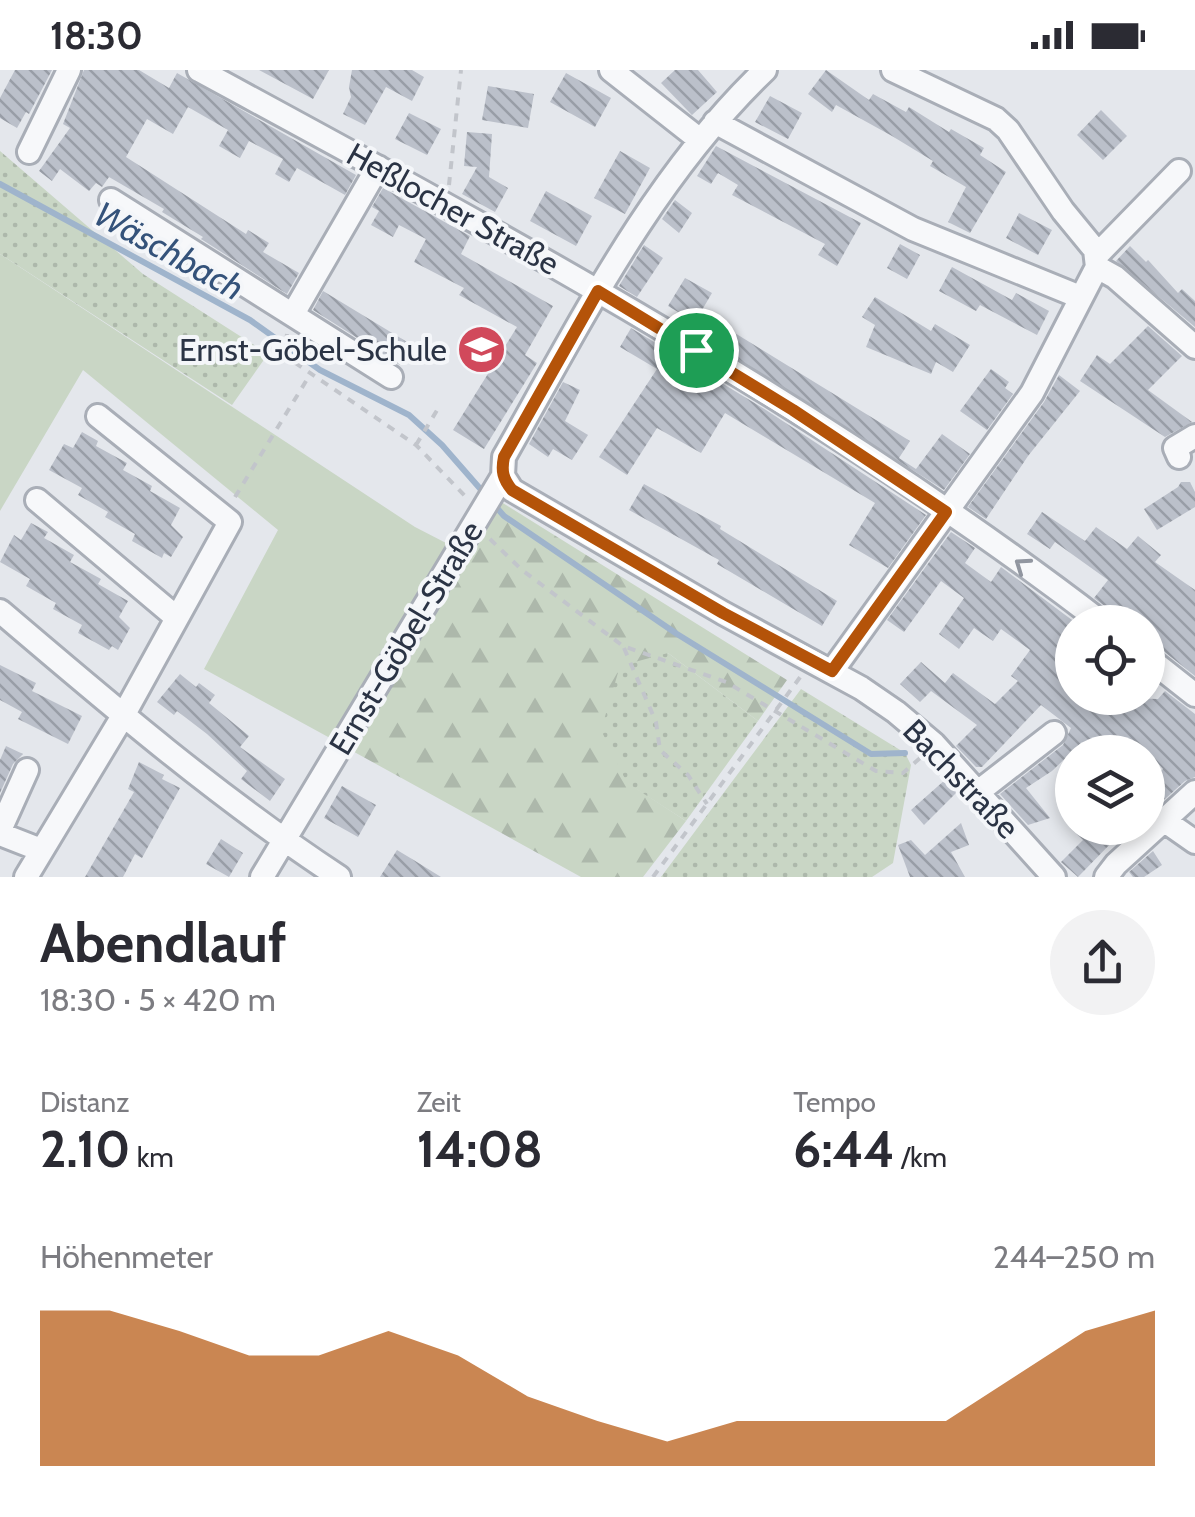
<!DOCTYPE html>
<html lang="de">
<head>
<meta charset="utf-8">
<style>
	body { margin:0; font-family:Cabin,sans-serif; background:#f2f2f3; color:#2b2b33; height:100vh; display:flex; flex-direction:column; font-size:38px; white-space:nowrap }
	* { box-sizing:border-box; margin:0 }
	p { font-size:32px; color:#7c7c81 }
	.icon { flex:none; width:55px; height:55px; fill:none; stroke:currentColor; stroke-width:2; stroke-linecap:round; stroke-linejoin:round }
	.map { position:relative; height:807px; overflow:hidden }
	.sheet { display:flex; flex-direction:column; background:#fff; flex:1 }
	.sheet>* { flex:none }
	.tools { position:absolute; left:1055px; top:535px; display:grid; gap:20px }
	.tools a { display:grid; place-items:center; width:110px; height:110px; border-radius:50%; background:#fff; box-shadow:0 5px 15px #0003; font-size:50px }
	.pin { position:absolute; display:grid; place-items:center; width:85px; height:85px; color:#fff; margin:-42px; border:5px solid #fff; border-radius:50%; box-shadow:0 2px 10px #0007 }
	.round { display:grid; place-items:center; flex:none; width:105px; height:105px; border-radius:52px; background:#f2f2f3 }
	.overview { display:flex; align-items:center; justify-content:space-between; height:170px; padding:0 40px }
	h1 { font-size:55px; font-weight:700; line-height:75px }
	.figures { display:grid; grid-template-columns:repeat(3,1fr); gap:15px; height:170px; padding:10px 40px }
	.figures div { display:grid; align-content:center }
	.figures b { font-size:50px; font-weight:700 }
	.figures small { font-size:28px; font-weight:400 }
	.figures p { font-size:28px }
	.chart { height:280px; padding:20px 40px }
	.chart p { display:flex; justify-content:space-between }
	.chart svg { width:100%; height:180px; margin-top:10px; fill:#b45309; opacity:.7 }
	.status { display:flex; justify-content:space-between; align-items:center; height:70px; padding:0 50px; background:#fff; direction:ltr }
	.status svg { height:28px; fill:currentColor }
	.map>svg:first-child { display:block }
</style>
</head>
<body>
<div class="status"><b>18:30</b><svg viewBox="0 0 49 12"><path d="M0 12V9h3v3zM5 12V6h3v6zM10 12V3h3v9zM15 12V0h3v12zM26 1h20v11H26zM47 4h2v5h-2z"/></svg></div>
<div class="map">
<svg width="1195" height="807" viewBox="0 0 1195 807">
	<defs>
		<pattern id="forest-firs" width="22" height="20" patternUnits="userSpaceOnUse" patternTransform="scale(2.5)"><rect width="22" height="20" fill="#c9d6c5"/><path d="M5 1l3.5 6h-7zM16 11l3.5 6h-7z" fill="#adb8ab"/></pattern>
		<pattern id="park-dots" width="8" height="8" patternUnits="userSpaceOnUse" patternTransform="scale(2.5)"><rect width="8" height="8" fill="#c9d6c5"/><path d="M2 2h.1M6 6h.1" fill="none" stroke="#adb8ab" stroke-width="1.8" stroke-linecap="round"/></pattern>
		<pattern id="building-back-hatch" width="6" height="6" patternUnits="userSpaceOnUse" patternTransform="scale(2.5)"><rect width="6" height="6" fill="#bbc0ca"/><path d="M-1 5l2 2M0 0l6 6M5-1l2 2" fill="none" stroke="#989da6"/></pattern>
	</defs>
	<rect width="100%" height="100%" fill="#e4e7ec"/>
	<path fill="#c9d6c5" d="M0,184L415,457L448,474L330,668L204,599L278,460L83,300L0,441Z"/>
	<path fill="url(#forest-firs)" d="M498,430L787,610L758,651L668,583L628,713L686,751L643,807H581L347,678Z"/>
	<path fill="url(#park-dots)" d="M0,81L143,204L268,284L232,335L0,184Z
		M668,583L758,651L686,751L627,713L601,660L620,596Z
		M801,619L905,683L911,695L893,793L872,807H661Z"/>
	<g fill="none" stroke-linecap="round" stroke-linejoin="round">
		<path stroke="#9fb4cc" stroke-width="6" d="M0,114L250,250L320,300L409,345L442,375L504,446L677,564L871,684L905,683"/>
	</g>
	<path fill="url(#building-back-hatch)" d="M15,0H52L29,44L26,42L17,58L0,48V28Z
		M84,0H139L169,18L177,3L356,105L345,125L297,98L289,112L275,104L283,89L249,71L240,88L219,76L228,60L188,37L173,64L147,49L126,87L246,164L248,160L269,173L263,182L299,203L287,224L201,169L203,167L162,142L164,139L109,107L102,117L96,113L89,121L60,99L52,111L39,101L70,58L63,54Z
		M259,0H329L313,29Z
		M352,0H412L424,7L412,31L386,17L365,55L343,44L351,27L349,17Z
		M675,0H698L717,22L692,45L661,13Z
		M826,0L869,30L873,24L906,42L909,37L949,62L951,59L984,78L980,85L1006,102L970,163L948,152L966,117L930,96L933,91L892,66L836,35L832,42L808,24Z
		M566,3L611,28L595,57L550,32Z
		M488,16L534,24L528,58L482,50Z
		M770,26L802,43L788,69L755,52Z
		M1101,40L1127,66L1103,90L1077,65Z
		M409,43L441,59L427,85L395,69Z
		M467,62L492,64L489,107L508,118L495,142L462,124L477,97L464,96Z
		M716,76L861,153L837,196L818,185L825,174L732,125L738,115L718,103L711,114L697,106Z
		M620,81L650,98L625,144L594,128Z
		M383,118L470,166L461,184L553,236L525,285L537,293L484,379L453,360L517,257L459,225L464,218L414,192L426,169L399,155L393,167L371,155L379,141L372,137Z
		M546,121L592,146L576,176L530,151Z
		M675,130L692,143L679,163L662,149Z
		M1019,143L1052,160L1038,185L1006,168Z
		M900,174L920,185L907,209L887,198Z
		M644,175L663,188L637,227L619,216Z
		M1130,176L1146,192L1148,190L1178,223L1182,219L1195,231V257L1116,191Z
		M952,197L1012,230L1016,223L1049,241L1037,265L980,235L976,241L939,221Z
		M685,208L712,223L695,252L668,236Z
		M323,221L412,275L400,295L313,240Z
		M875,227L931,261L935,254L970,275L953,302L936,292L931,304L866,277L875,255L862,247Z
		M704,244L910,371L899,388L916,399L942,364L970,384L944,420L694,261Z
		M1148,256L1182,286L1148,320L1192,352L1165,367L1080,311L1097,285L1110,294Z
		M631,258L766,340L926,445L888,498L849,475L875,433L725,343L701,383L657,358L627,405L599,387L657,299L620,277Z
		M991,299L1009,312L1005,318L1013,324L987,360L960,341Z
		M1059,305L1080,321L1028,386L986,449L968,437L1044,332Z
		M563,312L580,320L565,351L588,365L572,390L553,379L548,387L529,374Z
		M82,362L98,371L96,376L127,393L123,400L152,416L150,421L180,438L171,455L183,467L171,487L164,483L162,488L132,471L135,464L105,447L108,442L78,425L82,418L49,400L64,374L73,378Z
		M1181,412H1190L1195,422V437L1157,460L1144,439L1178,417Z
		M644,414L721,456L720,459L837,531L822,556L717,494L719,490L629,440Z
		M1042,442L1085,471L1096,457L1127,479L1138,466L1161,485L1155,492L1195,520V606L1157,576L1148,573V552H1116L1111,541L1094,528L1108,510L1055,472L1050,479L1027,464Z
		M31,453L48,462L44,468L74,485L70,492L101,509L98,514L128,531L119,547L130,558L118,580L112,576L109,580L78,563L82,555L53,539L56,533L26,516L30,509L0,492L14,465L21,470Z
		M951,462L975,478L965,493L991,512L1001,497L1072,550V628H1085L1108,645L1126,628L1158,629L1165,621L1195,644V707L1185,711L1156,737L1148,728V713L1163,699L1148,682L1128,669L1115,682H1093L1082,672L1052,701L1026,718L1050,748L1028,755L1000,724L1063,675L1071,658L1041,635L982,697H976L956,676L977,655L931,621L920,632L900,614L921,592L945,613L953,603L995,634L1018,611L1011,606L1030,580L1001,559L993,571L974,558L959,579L939,564L964,528L941,511L904,562L887,550Z
		M0,595L36,613L32,621L82,646L68,674L18,649L22,642L0,630Z
		M180,604L196,617L199,613L215,625L209,633L249,666L240,677L285,709L270,731L241,709L247,701L207,664L177,641L174,645L157,632Z
		M6,676L23,684L13,694L0,723V690Z
		M139,692L164,705L162,709L180,718L142,788L135,784L123,807H85L134,722L128,719Z
		M946,709L957,722L924,755L911,740Z
		M342,716L376,735L358,767L324,748Z
		M961,753L969,775L951,782L965,807H910L898,775L911,770L925,785Z
		M1070,758H1103L1115,769L1078,807L1061,792L1083,770Z
		M221,769L243,783L229,807L206,794Z
		M397,780L412,789L441,807H380Z
		M1153,781L1162,795L1144,807H1133L1129,802Z"/>
	<g fill="none" stroke-linecap="round" stroke-linejoin="round">
		<defs>
			<path id="minor" d="M199,0C509,168 821,337 1101,552
				M611,0L700,70
				M893,0L996,49L1008,60L1063,141L1095,180L1097,197L1115,207L1195,277
				M715,52L913,159L1080,227
				M29,82L69,0
				M111,130L391,307
				M1097,185L1179,101
				M293,244L378,97
				M1179,387L1175,378L1195,366
				M503,406L512,420L723,543L861,618L896,642L934,674L1054,807
				M37,430L177,548
				M0,541C109,634 219,728 339,807
				M1148,588L1195,625
				M832,601L1032,323L1097,197
				M978,722L1054,663
				M1165,751L1195,772
				M0,760L27,700
				M0,764L41,780
				M26,807L123,646L230,452L98,346
				M262,807L503,406L504,387C580,253 652,108 765,0
				M1106,807L1116,794L1195,722"/>
		</defs>
		<use href="#minor" stroke="#a9aeb7" stroke-width="28"/>
		<path stroke="#c2c5cb" stroke-width="4" stroke-dasharray="8 8" stroke-linecap="butt" d="M449,115L461,0
			M287,264L285,279L294,292L416,375L466,427
			M416,375L439,337
			M235,427L311,303
			M490,469L522,500L623,576L726,612L876,701L903,703L920,688
			M624,578L656,652L660,680L688,705L707,734
			M653,807L801,606"/>
		<use href="#minor" stroke="#f7f8fa" stroke-width="22"/>
	</g>
	<defs><path id="oneway-chevron" d="M-2-3.5L2.5 0L-2 3.5" fill="none" stroke-width="1.6" stroke-linecap="round" stroke-linejoin="round" transform="scale(2.5)"/></defs>
	<use stroke="#9196a0" href="#oneway-chevron" transform="translate(1022 495) rotate(-145)"/>
	<g fill="none" stroke-linecap="round" stroke-linejoin="round">
		<defs>
			<path id="route" d="M598,221L793,340L946,442L832,601L723,543L512,420C503,409 501,401 504,387Z"/>
		</defs>
		<use href="#route" stroke="#fff" stroke-width="20"/>
		<use href="#route" stroke="#b45309" stroke-width="12"/>
	</g>
	<defs>
		<symbol id="school-disc" viewBox="-11 -11 22 22"><circle r="9.5" fill="#d1495b" stroke="#f4f6f9"/><path d="M0-5L7-2L0 1L-7-2ZM-4 1L0 2.5L4 1V4Q0 6-4 4Z" fill="#fff"/></symbol>
	</defs>
	<g fill-rule="evenodd">
		<use href="#school-disc" x="454" y="252" width="55" height="55"/>
	</g>
	<g text-anchor="middle" stroke-width="8" stroke-linejoin="round" paint-order="stroke">
		<g font-size="32" fill="#2b3445" stroke="#f4f6f9">
			<text transform="translate(453 139) rotate(29)" y="11">Heßlocher Straße</text>
			<text transform="translate(406 568) rotate(-59)" y="11">Ernst-Göbel-Straße</text>
			<text transform="translate(961 709) rotate(46)" y="11">Bachstraße</text>
		</g>
		<g font-size="32" fill="#2b3445" stroke="#f4f6f9" text-anchor="end">
			<text x="447" y="291">Ernst-Göbel-Schule</text>
		</g>
		<g font-size="35" font-style="italic" fill="#34527a" stroke="#f4f6f9">
			<text transform="translate(169 181) rotate(29)" y="12">Wäschbach</text>
		</g>
	</g>
</svg>
<div class="tools">
<a><svg class="icon" aria-label="locate" viewBox="0 0 24 24"><circle cx="12" cy="12" r="6"/><path d="M12 2v4M12 18v4M2 12h4M18 12h4"/></svg></a>
<a><svg class="icon" aria-label="layers" viewBox="0 0 24 24"><path d="M12 4l9 5-9 5-9-5zM3 14l9 5 9-5"/></svg></a>
</div>
<div class="pin" style="left:696px;top:280px;background:#1e9e55"><svg class="icon" aria-label="arrive" viewBox="0 0 24 24"><path d="M6 21V4h12l-3 4 3 4H6"/></svg></div>
</div>
<section class="sheet">
<div class="overview"><div><h1>Abendlauf</h1><p>18:30 · 5 × 420 m</p></div><a class="round"><svg class="icon" aria-label="share" viewBox="0 0 24 24"><path d="M12 15V3M7 8l5-5 5 5M5 13v7h14v-7"/></svg></a></div>
<div class="figures">
<div><p>Distanz</p><b>2.10<small> km</small></b></div>
<div><p>Zeit</p><b>14:08</b></div>
<div><p>Tempo</p><b>6:44<small> /km</small></b></div>
</div>
<div class="chart"><p><span>Höhenmeter</span>244–250 m</p>
<svg viewBox="0 0 160 44" preserveAspectRatio="none"><path d="M0 44V6L10 6L20 11L30 17L40 17L50 11L60 17L70 27L80 33L90 38L100 33L110 33L120 33L130 33L140 22L150 11L160 6V44z"/></svg>
</div>
</section>
</body>
</html>
